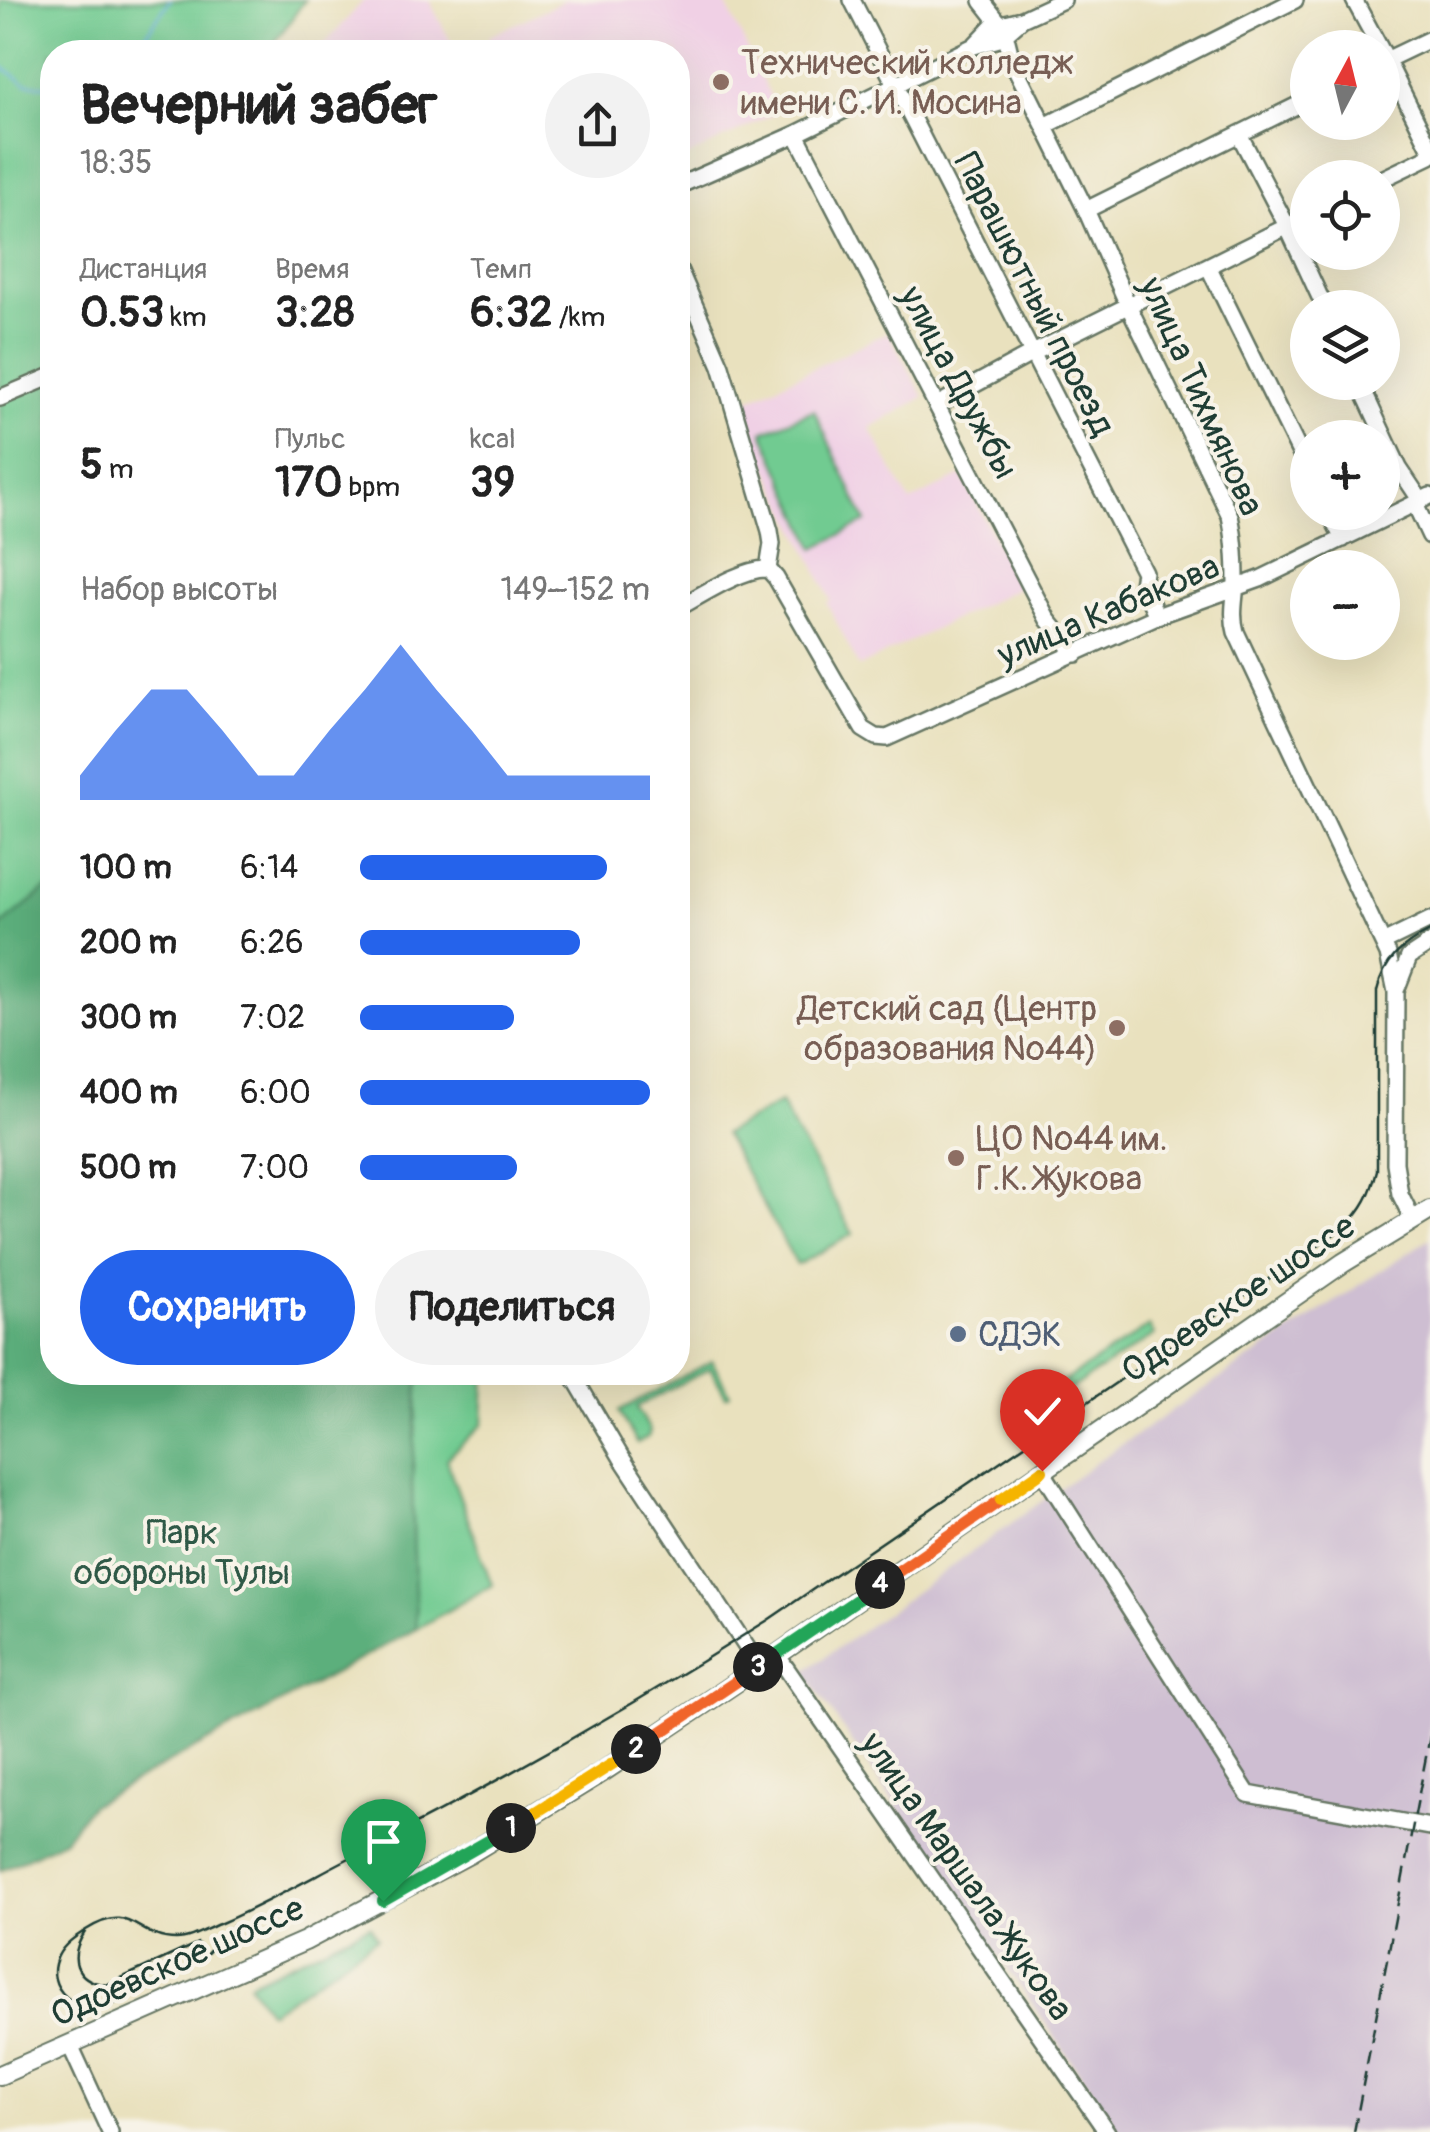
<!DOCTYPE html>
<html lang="ru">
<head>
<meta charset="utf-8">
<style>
	body { margin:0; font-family:Pangolin,sans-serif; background:#f2f2f2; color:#222; height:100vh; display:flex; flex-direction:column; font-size:38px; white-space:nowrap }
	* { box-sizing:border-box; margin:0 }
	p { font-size:32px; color:#767676 }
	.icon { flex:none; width:55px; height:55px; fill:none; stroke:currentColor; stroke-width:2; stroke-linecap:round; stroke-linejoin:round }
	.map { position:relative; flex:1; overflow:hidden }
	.panel { position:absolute; left:40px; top:40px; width:650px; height:1345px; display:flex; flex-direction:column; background:#fff; border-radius:40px; box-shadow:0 10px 40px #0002 }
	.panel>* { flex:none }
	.needle { width:65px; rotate:7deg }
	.fabs { position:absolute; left:1290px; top:30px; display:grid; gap:20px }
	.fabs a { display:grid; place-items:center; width:110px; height:110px; border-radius:50%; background:#fff; box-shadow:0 10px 40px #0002; font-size:50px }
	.pin { position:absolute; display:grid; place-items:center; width:85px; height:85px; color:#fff; margin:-102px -42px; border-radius:50% 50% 50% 0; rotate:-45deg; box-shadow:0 0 10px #0007 }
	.pin .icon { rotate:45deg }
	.km { position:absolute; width:50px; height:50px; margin:-25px; border-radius:50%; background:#222; color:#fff; font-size:28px; line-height:50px; text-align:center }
	.round { display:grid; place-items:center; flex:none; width:105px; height:105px; border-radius:52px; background:#f2f2f2 }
	.overview { display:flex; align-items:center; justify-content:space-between; height:170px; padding:0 40px }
	h1 { font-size:55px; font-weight:700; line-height:75px }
	.metrics { display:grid; grid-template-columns:repeat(3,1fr); gap:15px; height:170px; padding:10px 40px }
	.metrics div { display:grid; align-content:center }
	.metrics b { font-size:42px; font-weight:700 }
	.metrics small { font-size:28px; font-weight:400 }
	.metrics p { font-size:28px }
	.chart { height:280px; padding:20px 40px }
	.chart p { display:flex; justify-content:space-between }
	.chart svg { width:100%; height:180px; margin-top:10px; fill:#2563eb; opacity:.7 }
	.primary-button { display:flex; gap:20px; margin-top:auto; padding:20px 40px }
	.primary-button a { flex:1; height:115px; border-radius:60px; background:#2563eb; color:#fff; font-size:40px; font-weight:700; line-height:115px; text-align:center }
	.primary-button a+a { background:#f2f2f2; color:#222 }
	ul { padding:0 40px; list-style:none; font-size:32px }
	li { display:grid; grid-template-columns:160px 120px 1fr; align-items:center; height:75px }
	li i { height:25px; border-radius:12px; background:#2563eb }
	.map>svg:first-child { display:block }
</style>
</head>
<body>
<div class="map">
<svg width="1430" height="2132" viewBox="0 0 1430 2132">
	<rect width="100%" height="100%" fill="#f7f3e8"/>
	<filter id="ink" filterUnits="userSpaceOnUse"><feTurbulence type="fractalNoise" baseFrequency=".01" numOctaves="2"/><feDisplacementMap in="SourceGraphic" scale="20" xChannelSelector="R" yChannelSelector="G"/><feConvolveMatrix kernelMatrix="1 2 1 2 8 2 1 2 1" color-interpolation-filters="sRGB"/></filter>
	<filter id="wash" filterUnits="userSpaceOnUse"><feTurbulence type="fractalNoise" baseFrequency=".0048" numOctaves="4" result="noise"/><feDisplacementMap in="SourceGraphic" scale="40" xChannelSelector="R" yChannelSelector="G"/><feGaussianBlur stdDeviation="2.25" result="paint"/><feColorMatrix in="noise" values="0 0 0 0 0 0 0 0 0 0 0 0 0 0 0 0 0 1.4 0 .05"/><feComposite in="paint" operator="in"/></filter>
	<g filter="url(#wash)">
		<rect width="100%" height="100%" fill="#e9e1be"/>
		<path fill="#f0d0e5" d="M364,0H429L456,52H318Z
			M565,0H724L778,112L678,161V52H495L488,37Z
			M888,332L924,397L870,428L910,502L962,475L1019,587L859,667L827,603L831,600L737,405Z"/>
		<path fill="#cebed2" d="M1430,1238V2132H1120L804,1672L1109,1453Z"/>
		<path fill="#71cb91" stroke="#488462" stroke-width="2.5" d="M0,0H305L273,45L276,52H52V887L44,891L0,927Z
			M814,410L866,522L815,548L763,432Z
			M780,1103L853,1234L797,1265L724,1134Z
			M1149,1326L1154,1335L1046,1405L1045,1403V1396L1049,1391Z
			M712,1361L730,1394L726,1396L710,1368L637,1407L650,1431L648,1437L637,1443L619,1411Z
			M419,1373H485L483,1424L446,1459L492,1585L416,1629L412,1483Z
			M370,1925L377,1938L271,2011H268L249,1984L251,1982Z"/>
		<path fill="#5caf7b" stroke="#3e7658" stroke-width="2.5" d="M52,887V1372L419,1373L412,1483L416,1629L91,1805L63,1840L0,1871V927L44,891Z"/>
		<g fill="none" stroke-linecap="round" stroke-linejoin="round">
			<path stroke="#69aedf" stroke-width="2.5" d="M134,52L170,0
				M0,65L25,83L52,87"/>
		</g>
	</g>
	<g filter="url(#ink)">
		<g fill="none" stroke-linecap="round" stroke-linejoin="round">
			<defs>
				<path id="minor" d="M852,0L1144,572L1142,584L1157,616
					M1354,0L1380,48
					M982,1L1004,29L1012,61L1086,210L1128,305L1230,516C1235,538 1236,560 1236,582C1235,601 1231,614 1236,632L1388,954L1396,992L1395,1163L1400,1194L1413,1220
					M975,45L993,26L1022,19L1063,0
					M1382,51L1430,148
					M1382,62L1430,39
					M1045,126L1295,0
					M796,134L1048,620L1076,654
					M1239,134L1287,226L1325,308
					M1382,179L1430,156
					M678,186L796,134L974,46L999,39L1022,19
					M1086,210L1308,100
					M1208,266L1308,469
					M678,267L721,366L770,531L772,544L768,569
					M1359,382L1399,468L1421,501
					M0,398L52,376
					M937,405L1031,354L1308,216
					M1415,504L1430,536
					M1329,512L1343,539
					M768,569L776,578L863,729L876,737L887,738L1157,616L1260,579L1430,496
					M678,608C700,596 744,567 768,569
					M1383,943L1430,920
					M1397,988L1409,957L1430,943
					M571,1372L621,1457L759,1666
					M1042,1471L1248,1794L1430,1827
					M777,1655L1107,2132
					M70,2045L110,2132"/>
				<path id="major" d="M0,2075L305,1941L469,1854L601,1773L777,1655L1294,1297L1343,1263L1430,1210"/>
			</defs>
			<use href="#minor" stroke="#667664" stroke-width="20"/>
			<use href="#major" stroke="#667664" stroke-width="22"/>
			<use href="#minor" stroke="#fff" stroke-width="15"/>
			<use href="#major" stroke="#fff" stroke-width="18"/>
			<path stroke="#1f3d34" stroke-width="2.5" d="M234,1925L201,1960L108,2007C78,2015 42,1988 58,1956C64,1944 75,1937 86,1930C132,1900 136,1939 176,1939C191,1939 206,1929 219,1924C267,1903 314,1876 361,1852C501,1781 636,1704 768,1620L1346,1226C1363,1209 1371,1194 1377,1170V991C1384,960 1402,945 1430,931
				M85,1932C68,1957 74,1980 106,1985L198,1943"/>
			<path stroke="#1f3d34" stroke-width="2.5" stroke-dasharray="15 8" stroke-linecap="butt" d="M1354,2132L1430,1736"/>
		</g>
	</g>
	<g fill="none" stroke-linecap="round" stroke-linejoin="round" filter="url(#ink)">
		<defs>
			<path id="split-1" d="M383,1901L511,1828"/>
			<path id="split-2" d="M511,1828L636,1749"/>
			<path id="split-3" d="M636,1749L758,1667"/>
			<path id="split-4" d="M758,1667L880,1584"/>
			<path id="split-5" d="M880,1584L1001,1500"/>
			<path id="split-6" d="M1001,1500L1042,1471"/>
		</defs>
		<use href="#split-1" stroke="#fff" stroke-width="20"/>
		<use href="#split-2" stroke="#fff" stroke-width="20"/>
		<use href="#split-3" stroke="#fff" stroke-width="20"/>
		<use href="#split-4" stroke="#fff" stroke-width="20"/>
		<use href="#split-5" stroke="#fff" stroke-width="20"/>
		<use href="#split-6" stroke="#fff" stroke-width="20"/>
		<use href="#split-1" stroke="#22a559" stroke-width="12"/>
		<use href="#split-2" stroke="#f5b400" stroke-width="12"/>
		<use href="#split-3" stroke="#f0652b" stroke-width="12"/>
		<use href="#split-4" stroke="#22a559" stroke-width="12"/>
		<use href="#split-5" stroke="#f0652b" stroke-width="12"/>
		<use href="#split-6" stroke="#f5b400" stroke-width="12"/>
	</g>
	<g fill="#8d6e63" stroke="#f7f3e8" stroke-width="4">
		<circle cx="721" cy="82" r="10"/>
		<circle cx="1117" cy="1028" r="10"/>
		<circle cx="956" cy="1158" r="10"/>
	</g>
	<circle fill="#5c6f8a" stroke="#f7f3e8" stroke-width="4" cx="958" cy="1334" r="10"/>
	<g text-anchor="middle" stroke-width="8" stroke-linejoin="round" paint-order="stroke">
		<g font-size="35" fill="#785e54" stroke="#f7f3e8" text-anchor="start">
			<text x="741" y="74">Технический колледж<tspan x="741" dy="40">имени С. И. Мосина</tspan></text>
			<text x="1097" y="1020" text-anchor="end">Детский сад (Центр<tspan x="1097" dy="40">образования №44)</tspan></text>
			<text x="976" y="1150">ЦО №44 им.<tspan x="976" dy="40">Г.К. Жукова</tspan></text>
		</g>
		<g font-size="35" fill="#1f3d34" stroke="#f7f3e8">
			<text transform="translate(1035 294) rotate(63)" y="12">Парашютный проезд</text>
			<text transform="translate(959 382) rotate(62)" y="12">улица Дружбы</text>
			<text transform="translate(1202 396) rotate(66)" y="12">улица Тихмянова</text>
			<text transform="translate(1108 610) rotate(-23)" y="12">улица Кабакова</text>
			<text transform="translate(1238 1298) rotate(-34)" y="12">Одоевское шоссе</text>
			<text transform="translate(967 1876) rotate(55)" y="12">улица Маршала Жукова</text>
			<text transform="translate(177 1961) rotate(-24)" y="12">Одоевское шоссе</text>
		</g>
		<g font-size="35" fill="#4e5e75" stroke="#f7f3e8" text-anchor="start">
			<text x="978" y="1346">СДЭК</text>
		</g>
		<g font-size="35" fill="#2f5947" stroke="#f7f3e8">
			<text x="182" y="1544">Парк<tspan x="182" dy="40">обороны Тулы</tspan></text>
		</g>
	</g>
</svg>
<div class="fabs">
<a><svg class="needle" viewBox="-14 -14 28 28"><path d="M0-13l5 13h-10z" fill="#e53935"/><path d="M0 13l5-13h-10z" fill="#767676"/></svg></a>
<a><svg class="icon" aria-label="locate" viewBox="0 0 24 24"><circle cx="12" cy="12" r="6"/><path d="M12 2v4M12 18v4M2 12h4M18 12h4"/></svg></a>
<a><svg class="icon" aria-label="layers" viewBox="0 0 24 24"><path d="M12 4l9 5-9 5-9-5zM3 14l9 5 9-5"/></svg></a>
<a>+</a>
<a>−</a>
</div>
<div class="pin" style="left:383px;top:1901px;background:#1e9e55"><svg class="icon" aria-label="arrive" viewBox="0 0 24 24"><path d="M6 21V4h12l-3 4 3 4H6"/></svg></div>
<div class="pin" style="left:1042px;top:1471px;background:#d93025"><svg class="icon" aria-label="check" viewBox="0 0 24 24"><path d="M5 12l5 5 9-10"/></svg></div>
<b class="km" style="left:511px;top:1828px">1</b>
<b class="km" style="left:636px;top:1749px">2</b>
<b class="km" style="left:758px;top:1667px">3</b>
<b class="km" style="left:880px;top:1584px">4</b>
<section class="panel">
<div class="overview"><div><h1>Вечерний забег</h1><p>18:35</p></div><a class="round"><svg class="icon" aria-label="share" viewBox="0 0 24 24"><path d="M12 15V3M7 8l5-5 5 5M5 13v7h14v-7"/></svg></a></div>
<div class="metrics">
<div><p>Дистанция</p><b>0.53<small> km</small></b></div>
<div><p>Время</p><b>3:28</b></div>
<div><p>Темп</p><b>6:32<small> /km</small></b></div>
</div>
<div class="metrics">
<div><b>5<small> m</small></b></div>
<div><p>Пульс</p><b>170<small> bpm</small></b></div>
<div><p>kcal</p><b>39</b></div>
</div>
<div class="chart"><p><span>Набор высоты</span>149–152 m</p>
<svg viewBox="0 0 160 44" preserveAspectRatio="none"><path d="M0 44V38L10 27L20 17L30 17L40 27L50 38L60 38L70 27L80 17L90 6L100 17L110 27L120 38L130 38L140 38L150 38L160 38V44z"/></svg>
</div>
<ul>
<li><b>100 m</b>6:14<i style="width:85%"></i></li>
<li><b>200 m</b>6:26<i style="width:76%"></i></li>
<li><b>300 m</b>7:02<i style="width:53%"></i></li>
<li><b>400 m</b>6:00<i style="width:100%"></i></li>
<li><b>500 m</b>7:00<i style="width:54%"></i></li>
</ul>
<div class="primary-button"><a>Сохранить</a><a>Поделиться</a></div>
</section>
</div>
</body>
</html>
